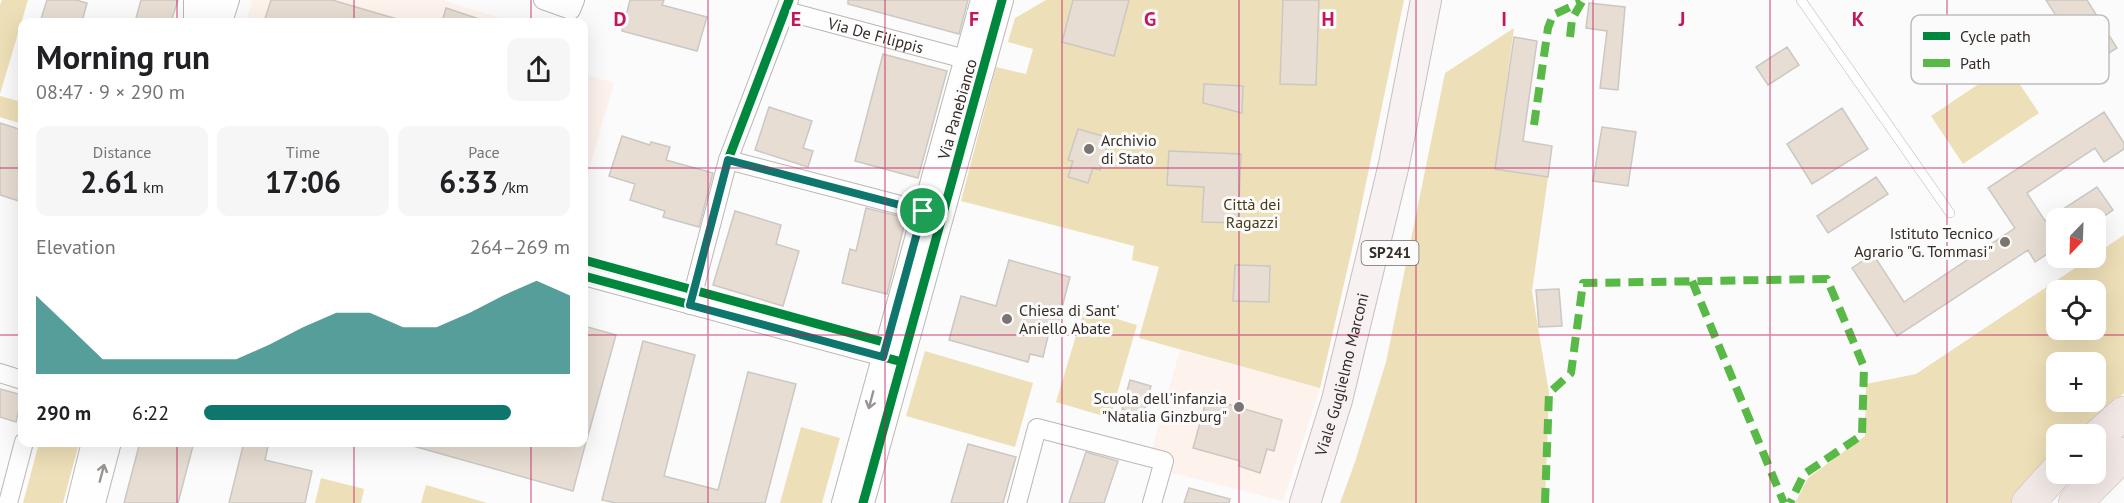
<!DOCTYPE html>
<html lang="en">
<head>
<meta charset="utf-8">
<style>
	body { margin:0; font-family:"PT Sans",sans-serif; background:#f6f6f6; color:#202124; height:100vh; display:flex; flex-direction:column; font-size:22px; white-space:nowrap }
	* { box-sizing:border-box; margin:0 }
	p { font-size:20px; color:#757577 }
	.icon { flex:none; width:33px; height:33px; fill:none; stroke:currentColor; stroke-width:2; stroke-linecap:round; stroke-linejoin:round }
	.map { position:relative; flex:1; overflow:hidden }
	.panel { position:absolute; left:18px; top:18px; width:570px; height:429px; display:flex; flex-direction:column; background:#fff; border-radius:12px; box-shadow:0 6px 24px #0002 }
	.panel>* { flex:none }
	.needle { width:39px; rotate:203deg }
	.tools { position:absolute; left:2046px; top:208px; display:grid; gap:12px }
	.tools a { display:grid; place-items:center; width:60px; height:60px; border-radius:12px; background:#fff; box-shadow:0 6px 24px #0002; font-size:30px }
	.pin { position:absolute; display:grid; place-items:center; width:51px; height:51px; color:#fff; margin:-26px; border:3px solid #fff; border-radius:50%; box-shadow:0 2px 6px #0007 }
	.round { display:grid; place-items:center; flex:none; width:63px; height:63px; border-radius:12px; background:#f6f6f6 }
	.head { display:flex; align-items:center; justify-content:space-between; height:102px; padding:0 18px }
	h1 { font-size:33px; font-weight:700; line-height:45px }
	.figures { display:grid; grid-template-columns:repeat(3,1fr); gap:9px; height:102px; padding:6px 18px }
	.figures div { display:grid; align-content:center; border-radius:12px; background:#f6f6f6; text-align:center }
	.figures b { font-size:30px; font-weight:700 }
	.figures small { font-size:16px; font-weight:400 }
	.figures p { font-size:16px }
	.chart { height:168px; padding:12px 18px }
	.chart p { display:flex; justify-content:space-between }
	.chart svg { width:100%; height:108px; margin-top:6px; fill:#0f766e; opacity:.7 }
	ul { padding:0 18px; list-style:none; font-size:20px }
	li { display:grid; grid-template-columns:96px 72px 1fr; align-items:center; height:45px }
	li i { height:15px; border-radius:8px; background:#0f766e }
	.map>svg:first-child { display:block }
</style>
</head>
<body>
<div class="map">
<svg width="2124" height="503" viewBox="0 0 2124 503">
	<rect width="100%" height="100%" fill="#fbfbfb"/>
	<path fill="#fdf2ec" d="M252,0H442L512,22H246Z
		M584,74L614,83L584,187Z
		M1180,350L1320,388L1283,501L1169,472L1173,455L1152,449Z"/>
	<path fill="#eddfb7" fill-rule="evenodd" d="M2,0H28L0,94V5Z
		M1046,0H1404L1355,236L1320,388L1139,338L1159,267L1132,260L1134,246L961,201L996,67L1026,74L1033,49L1008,42L1015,18Z
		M1514,28L1495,169L1548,177L1532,291L1549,393L1545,503H1340L1355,462L1386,362L1445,73Z
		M2007,65L2039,113L1963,164L1931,116Z
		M0,96L22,102V124L0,117Z
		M2124,235V393L2078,435H2056V456L2012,503H1795L1808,478L1865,436L1866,384L1916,374L2090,258H2096V254ZM2056,291H2096V330H2056ZM2056,363H2096V402H2056Z
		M1084,309L1137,325L1110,418L1056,402Z
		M925,351L1033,383L1015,447L906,416Z
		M801,427L840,438L822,503H780Z
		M39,443H79L63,503H23Z
		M321,478L364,489L361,503H315Z
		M426,485L487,503H421Z"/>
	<path fill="#e7ddd2" stroke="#cbc8c4" stroke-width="1.5" d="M47,0H76L87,3L82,22H40Z
		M141,0H178L171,22H135Z
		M271,0H332L397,19L396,22H264Z
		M630,0H664L662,5L707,17L697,51L622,31Z
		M848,0H968L959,34L848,4Z
		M1073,0H1129L1114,56L1062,42Z
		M1283,0H1319L1316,85L1280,84Z
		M2046,0H2087L2117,48L2088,66Z
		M1589,3L1625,7L1618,90L1600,88L1607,31L1586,28Z
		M446,8L482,20L481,22H442Z
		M1514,37L1537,41L1523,141L1552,146L1548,177L1495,169Z
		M1787,47L1799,65L1768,85L1756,67Z
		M883,54L947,71L918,178L855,161Z
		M1204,84L1243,86L1242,113L1203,103Z
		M769,107L812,121L803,148L813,151L808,167L755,150Z
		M1842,108L1868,149L1812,184L1787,144Z
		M2104,112L2124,143V149L2104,162L2095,148L2027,193L2045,221L2097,187L2113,210L2100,219H2056V248L2035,262L2028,250L1897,336L1852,268L1873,254L1904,302L2015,228L1988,188Z
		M0,123L22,130V189L19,201L0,195Z
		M1602,127L1636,132L1628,186L1593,181Z
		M1078,129L1110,138L1100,170L1093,168L1088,183L1068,177L1073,161L1068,160Z
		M622,136L650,145L651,142L670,147L666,160L713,173L699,227L663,217L665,211L630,200L635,184L609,176Z
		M1169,151L1241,154L1238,223L1202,222L1204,187L1167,185Z
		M1876,177L1888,194L1828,233L1817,216Z
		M866,208L906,218L887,294L842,283L850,249L856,251Z
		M735,211L781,225L776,244L799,251L783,306L713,285Z
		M1009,260L1070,277L1055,334L1049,332L1043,357L1030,354L1028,362L949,340L961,296L996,306Z
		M1235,265L1270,266L1269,302L1233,301Z
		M1559,289L1562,326L1539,327L1536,290Z
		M584,326L616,335L587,439L584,438Z
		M643,341L695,355L664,476L718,490L748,372L796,384L765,503H616L602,500Z
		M1130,380L1151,386L1143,415L1122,409Z
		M0,389L22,395L16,422L0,417Z
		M1207,398L1282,420L1274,451L1267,449L1260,473L1239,466L1240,461L1193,448Z
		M140,442H194L178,503H124Z
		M244,442H269L265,460L312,471L305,503H229Z
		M414,442H586L573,491L413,446Z
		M968,444L1016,457L1003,503H951Z
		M1086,452L1118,461L1104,503H1069Z
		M1189,488L1230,499L1229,503H1184Z"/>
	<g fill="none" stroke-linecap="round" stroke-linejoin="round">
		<defs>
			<path id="service" d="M1801,0L1950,213"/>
			<g id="minor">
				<path d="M543,0L571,10L575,0"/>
				<path id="s1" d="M786,11L965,59"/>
				<path d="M223,22L230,0"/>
				<path d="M728,160L923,211"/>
				<path d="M584,276L895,360"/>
				<path d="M690,305L728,160L789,0"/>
				<path d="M0,373L22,380"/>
				<path d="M8,503L24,442"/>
				<path d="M1017,503L1037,428L1164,461L1152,503"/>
			</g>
			<path id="tertiary" d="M195,0V22
				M216,0V22
				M78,503L93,442
				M94,503L110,442
				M843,503L982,0
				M863,503L1002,0"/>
			<g id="primary">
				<path id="s2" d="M1305,503L1337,400L1394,164L1426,0"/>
			</g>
			<path id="motorway" d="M2096,438L2124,413
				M2028,503L2056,472
				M2075,503L2124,454"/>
		</defs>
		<use href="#service" stroke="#bbb7b4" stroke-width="10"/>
		<use href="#minor" stroke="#bbb7b4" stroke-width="20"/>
		<use href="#tertiary" stroke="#bbb7b4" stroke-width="24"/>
		<use href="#primary" stroke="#c9bebd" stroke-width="32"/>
		<use href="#motorway" stroke="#c9bebd" stroke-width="34"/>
		<use href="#service" stroke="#fefefe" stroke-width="9"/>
		<use href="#minor" stroke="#fefefe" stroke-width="18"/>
		<use href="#tertiary" stroke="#fefefe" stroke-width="22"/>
		<use href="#primary" stroke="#f7f2f1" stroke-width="30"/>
		<use href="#motorway" stroke="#f2e9e7" stroke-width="33"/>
		<path stroke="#58b947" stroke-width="8" stroke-dasharray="15 8" stroke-linecap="butt" d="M1570,37L1572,19L1583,0
			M1534,125L1548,28L1553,15L1581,2
			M1692,281L1784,503
			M1545,503L1549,393L1571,373L1583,283L1827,279L1864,367L1862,435L1804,474L1790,503"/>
		<defs>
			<path id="cycleway" d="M584,260L887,343
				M584,276L902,362
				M690,305L728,160L789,0
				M863,503L1002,0"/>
		</defs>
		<use href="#cycleway" stroke="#fbfbfb" stroke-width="13"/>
		<use href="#cycleway" stroke="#00873e" stroke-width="9"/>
	</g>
	<defs><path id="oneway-shaft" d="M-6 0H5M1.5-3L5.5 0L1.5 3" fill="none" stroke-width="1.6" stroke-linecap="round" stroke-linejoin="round" transform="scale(1.5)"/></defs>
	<g stroke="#9a9592">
		<use href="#oneway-shaft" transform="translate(871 400) rotate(105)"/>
		<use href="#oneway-shaft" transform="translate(102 473) rotate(-75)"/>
	</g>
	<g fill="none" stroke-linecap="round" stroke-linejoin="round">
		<defs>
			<path id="route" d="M728,160L923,211L883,357L690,305Z"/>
		</defs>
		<use href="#route" stroke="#fff" stroke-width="12"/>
		<use href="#route" stroke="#0f766e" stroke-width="8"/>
	</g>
	<path fill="none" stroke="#c2185b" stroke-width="1.5" stroke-opacity="0.55" d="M177,0V22M354,0V22M531,0V22M708,0V503M885,0V503M1062,0V503M1239,0V503M1416,0V503M1593,0V503M1770,0V503M1947,0V503M0,168H22M584,168H2124M0,335H22M584,335H2124M177,442V503M354,442V503M531,442V503"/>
	<g fill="#7b7471" stroke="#fbfbfb" stroke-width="2">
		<circle cx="1089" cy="149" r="6"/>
		<circle cx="2005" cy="242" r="6"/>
		<circle cx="1007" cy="319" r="6"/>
		<circle cx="1239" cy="407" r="6"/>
	</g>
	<g text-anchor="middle" stroke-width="6" stroke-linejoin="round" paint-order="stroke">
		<rect fill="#fbfbfb" stroke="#716a67" stroke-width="1.5" x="1361.5" y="241" width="57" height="24" rx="4.5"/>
		<g font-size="15" font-weight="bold" fill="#362c27">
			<text x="1390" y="258">SP241</text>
		</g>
		<g font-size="16" fill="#362c27" stroke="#fbfbfb">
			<text dy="6" stroke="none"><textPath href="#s1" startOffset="93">Via De Filippis</textPath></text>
			<text transform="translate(957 109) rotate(-74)" y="6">Via Panebianco</text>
			<text dy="6" stroke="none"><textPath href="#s2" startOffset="134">Viale Guglielmo Marconi</textPath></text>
		</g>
		<g font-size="16" fill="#362c27" stroke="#fbfbfb" text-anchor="start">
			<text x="1101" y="146">Archivio<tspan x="1101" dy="18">di Stato</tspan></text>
			<text x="1993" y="239" text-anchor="end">Istituto Tecnico<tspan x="1993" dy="18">Agrario "G. Tommasi"</tspan></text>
			<text x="1019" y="316">Chiesa di Sant'<tspan x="1019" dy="18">Aniello Abate</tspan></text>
			<text x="1227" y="404" text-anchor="end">Scuola dell'infanzia<tspan x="1227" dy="18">"Natalia Ginzburg"</tspan></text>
		</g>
		<g font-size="16" fill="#493c15" stroke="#fbfbfb">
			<text x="1252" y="210">Città dei<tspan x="1252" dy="18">Ragazzi</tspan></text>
		</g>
	</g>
	<rect x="1911" y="15" width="198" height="69" rx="9" fill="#fbfbfb" stroke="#c0bdbb" stroke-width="1.5"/>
	<rect x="1923" y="32" width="27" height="8" fill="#00873e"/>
	<rect x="1923" y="59" width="27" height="8" fill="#58b947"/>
	<g font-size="16" fill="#362c27">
		<text x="1960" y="42">Cycle path</text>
		<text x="1960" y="69">Path</text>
	</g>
	<g font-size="20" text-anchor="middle" font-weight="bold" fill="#c2185b" stroke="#fbfbfb" stroke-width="6" stroke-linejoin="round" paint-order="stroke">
		<text x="620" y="26">D</text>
		<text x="796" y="26">E</text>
		<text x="974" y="26">F</text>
		<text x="1150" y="26">G</text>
		<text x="1328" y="26">H</text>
		<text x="1504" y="26">I</text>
		<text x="1682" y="26">J</text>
		<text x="1858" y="26">K</text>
	</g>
</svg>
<div class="tools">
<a><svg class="needle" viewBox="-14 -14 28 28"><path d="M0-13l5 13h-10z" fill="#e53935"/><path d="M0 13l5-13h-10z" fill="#757577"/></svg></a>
<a><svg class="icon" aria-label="locate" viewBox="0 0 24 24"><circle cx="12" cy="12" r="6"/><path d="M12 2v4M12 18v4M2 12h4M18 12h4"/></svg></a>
<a>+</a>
<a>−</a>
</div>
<div class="pin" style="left:923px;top:211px;background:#1e9e55"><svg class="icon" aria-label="arrive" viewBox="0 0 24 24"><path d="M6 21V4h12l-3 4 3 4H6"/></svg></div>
<section class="panel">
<div class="head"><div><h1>Morning run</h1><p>08:47 · 9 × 290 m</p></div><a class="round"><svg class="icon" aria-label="share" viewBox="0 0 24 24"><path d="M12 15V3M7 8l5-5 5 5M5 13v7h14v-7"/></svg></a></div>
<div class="figures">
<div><p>Distance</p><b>2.61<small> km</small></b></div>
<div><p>Time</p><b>17:06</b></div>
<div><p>Pace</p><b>6:33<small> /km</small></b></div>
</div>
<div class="chart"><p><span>Elevation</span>264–269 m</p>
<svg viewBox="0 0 160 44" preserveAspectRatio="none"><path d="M0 44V12L10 25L20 38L30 38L40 38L50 38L60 38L70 32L80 25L90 19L100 19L110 25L120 25L130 19L140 12L150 6L160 12V44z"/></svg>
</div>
<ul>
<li><b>290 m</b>6:22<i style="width:84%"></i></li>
</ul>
</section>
</div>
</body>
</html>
